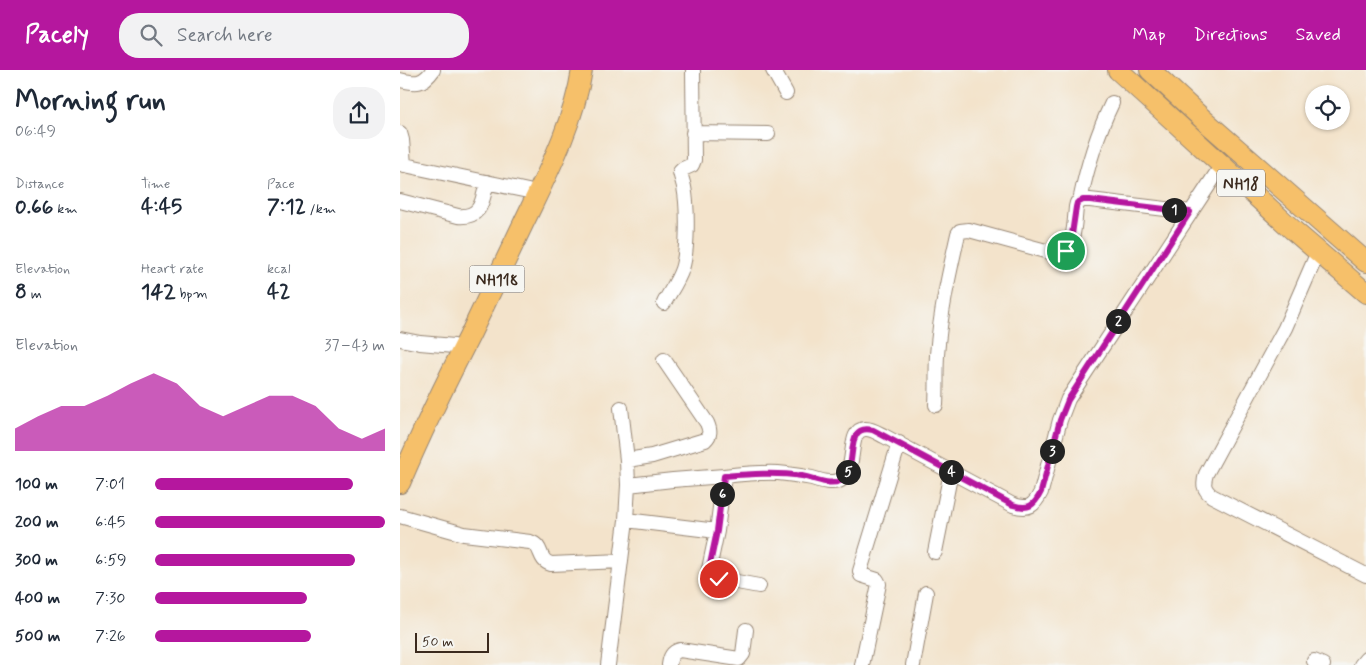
<!DOCTYPE html>
<html lang="en">
<head>
<meta charset="utf-8">
<style>
	body { margin:0; font-family:Mynerve,sans-serif; background:#f2f2f3; color:#1f2937; height:100vh; display:flex; flex-direction:column; font-size:19px; white-space:nowrap }
	* { box-sizing:border-box; margin:0 }
	p { font-size:16px; color:#747a83 }
	.icon { flex:none; width:28px; height:28px; fill:none; stroke:currentColor; stroke-width:2; stroke-linecap:round; stroke-linejoin:round }
	.map { position:relative; flex:1; overflow:hidden }
	.sheet { display:flex; flex-direction:column; background:#fff; width:400px }
	.sheet>* { flex:none }
	.controls { position:absolute; left:905px; top:15px; display:grid; gap:10px }
	.controls a { display:grid; place-items:center; width:45px; height:45px; border-radius:50%; background:#fff; box-shadow:0 1px 4px #0004; font-size:25px }
	.scale { position:absolute; left:15px; bottom:12px; width:74px; box-sizing:border-box; padding-left:5px; border:2px solid #3b2a1e; border-top:0; font-size:14px; line-height:18px; white-space:nowrap; color:#3b2a1e; -webkit-text-stroke:4px #f6f6f2; paint-order:stroke }
	.pin { position:absolute; display:grid; place-items:center; width:42px; height:42px; color:#fff; margin:-21px; border:2px solid #fff; border-radius:50%; box-shadow:0 1px 5px #0007 }
	.km { position:absolute; width:25px; height:25px; margin:-12px; border-radius:50%; background:#222; color:#fff; font-size:14px; line-height:25px; text-align:center }
	.round { display:grid; place-items:center; flex:none; width:52px; height:52px; border-radius:20px; background:#f2f2f3 }
	.summary { display:flex; align-items:center; justify-content:space-between; height:85px; padding:0 15px }
	h1 { font-size:28px; font-weight:700; line-height:38px }
	.stats { display:grid; grid-template-columns:repeat(3,1fr); gap:8px; height:85px; padding:5px 15px }
	.stats div { display:grid; align-content:center }
	.stats b { font-size:21px; font-weight:700 }
	.stats small { font-size:14px; font-weight:400 }
	.stats p { font-size:14px }
	.chart { height:140px; padding:10px 15px }
	.chart p { display:flex; justify-content:space-between }
	.chart svg { width:100%; height:90px; margin-top:5px; fill:#b5179e; opacity:.7 }
	ul { padding:0 15px; list-style:none; font-size:16px }
	li { display:grid; grid-template-columns:80px 60px 1fr; align-items:center; height:38px }
	li i { height:12px; border-radius:6px; background:#b5179e }
	header { display:flex; align-items:center; gap:30px; box-sizing:border-box; height:70px; padding:0 25px; background:#b5179e; color:#fff }
	header strong { font-size:24px }
	nav { display:flex; gap:28px; margin-inline-start:auto; font-size:18px }
	.search { width:350px; height:45px; background:#f2f2f3; display:flex; align-items:center; gap:12px; box-sizing:border-box; padding:0 18px; border-radius:20px; color:#747a83; font-size:19px }
	main { display:flex; flex:1; min-height:0 }
	.map>svg:first-child { display:block }
</style>
</head>
<body>
<header>
<strong>Pacely</strong>
<div class="search"><svg class="icon" aria-label="search" viewBox="0 0 24 24"><circle cx="10" cy="10" r="6"/><path d="M15 15l6 6"/></svg>Search here</div>
<nav><a>Map</a><a>Directions</a><a>Saved</a></nav>
</header>
<main>
<section class="sheet">
<div class="summary"><div><h1>Morning run</h1><p>06:49</p></div><a class="round"><svg class="icon" aria-label="share" viewBox="0 0 24 24"><path d="M12 15V3M7 8l5-5 5 5M5 13v7h14v-7"/></svg></a></div>
<div class="stats">
<div><p>Distance</p><b>0.66<small> km</small></b></div>
<div><p>Time</p><b>4:45</b></div>
<div><p>Pace</p><b>7:12<small> /km</small></b></div>
</div>
<div class="stats">
<div><p>Elevation</p><b>8<small> m</small></b></div>
<div><p>Heart rate</p><b>142<small> bpm</small></b></div>
<div><p>kcal</p><b>42</b></div>
</div>
<div class="chart"><p><span>Elevation</span>37–43 m</p>
<svg viewBox="0 0 160 44" preserveAspectRatio="none"><path d="M0 44V33L10 27L20 22L30 22L40 17L50 11L60 6L70 11L80 22L90 27L100 22L110 17L120 17L130 22L140 33L150 38L160 33V44z"/></svg>
</div>
<ul>
<li><b>100 m</b>7:01<i style="width:86%"></i></li>
<li><b>200 m</b>6:45<i style="width:100%"></i></li>
<li><b>300 m</b>6:59<i style="width:87%"></i></li>
<li><b>400 m</b>7:30<i style="width:66%"></i></li>
<li><b>500 m</b>7:26<i style="width:68%"></i></li>
</ul>
</section>
<div class="map">
<svg width="966" height="595" viewBox="0 0 966 595">
	<rect width="100%" height="100%" fill="#f6f6f2"/>
	<filter id="ink" filterUnits="userSpaceOnUse"><feTurbulence type="fractalNoise" baseFrequency=".02" numOctaves="2"/><feDisplacementMap in="SourceGraphic" scale="10" xChannelSelector="R" yChannelSelector="G"/><feConvolveMatrix kernelMatrix="1 2 1 2 8 2 1 2 1" color-interpolation-filters="sRGB"/></filter>
	<filter id="wash" filterUnits="userSpaceOnUse"><feTurbulence type="fractalNoise" baseFrequency=".0096" numOctaves="4" result="noise"/><feDisplacementMap in="SourceGraphic" scale="20" xChannelSelector="R" yChannelSelector="G"/><feGaussianBlur stdDeviation="1.12" result="paint"/><feColorMatrix in="noise" values="0 0 0 0 0 0 0 0 0 0 0 0 0 0 0 0 0 1.4 0 .05"/><feComposite in="paint" operator="in"/></filter>
	<g filter="url(#wash)">
		<rect width="100%" height="100%" fill="#f3e3cb"/>
	</g>
	<g filter="url(#ink)">
		<g fill="none" stroke-linecap="round" stroke-linejoin="round">
			<defs>
				<path id="minor" d="M373,0L386,23
					M0,10C17,14 23,14 33,0
					M0,63L2,70L4,95
					M293,63L368,64
					M0,94L128,121
					M0,131L58,146C82,148 82,131 87,112
					M680,131C687,97 697,64 712,33
					M918,182L885,258L806,404C803,414 803,419 812,426L966,505
					M264,233C270,222 278,211 282,199C288,180 288,137 284,117C283,112 281,107 280,102L283,99L292,95L294,90L293,0
					M0,269L20,273L54,276
					M536,335C537,318 536,302 537,285C540,244 549,204 558,164L560,161L569,160L657,184C660,184 663,184 665,182C674,176 675,147 676,137L677,133L683,130H690L791,142
					M227,390L252,386L305,370C311,365 310,360 307,353L264,290
					M324,406L317,461L309,499C309,505 310,506 315,508L359,516
					M228,415C260,411 292,408 324,406C342,404 360,402 378,403C389,404 401,406 412,408C418,410 424,412 430,412C464,414 442,358 466,359C472,359 478,363 484,366L613,435C629,440 634,436 641,422L660,350L668,329L822,95
					M0,446L64,464L130,472C144,476 137,490 151,494L221,491
					M226,450L317,461
					M535,482L551,402
					M914,591L923,595
					M208,595L226,450L228,415L227,390L221,338
					M269,595C270,587 272,582 280,580L339,589L343,584L346,560
					M462,595L479,514L477,510L461,505L460,501L499,373
					M513,595L526,523
					M961,595L966,589"/>
				<path id="highway" d="M718,0L893,160L966,223
					M750,0L804,50L966,192
					M0,413C21,363 45,314 70,265C88,228 106,190 124,152C147,104 174,53 182,0"/>
			</defs>
			<use href="#minor" stroke="#978674" stroke-width="16"/>
			<use href="#highway" stroke="#978674" stroke-width="22"/>
			<use href="#minor" stroke="#fff" stroke-width="14"/>
			<use href="#highway" stroke="#f6c06b" stroke-width="20"/>
		</g>
	</g>
	<g fill="none" stroke-linecap="round" stroke-linejoin="round" filter="url(#ink)">
		<defs>
			<path id="route" d="M319,509C312,508 309,506 309,499L317,461L324,406C350,404 376,402 402,406C413,408 428,416 440,411C461,401 441,352 473,360L613,435C629,440 634,436 641,422L660,350L668,330L790,142L690,130H683L677,133L676,137L671,171L666,181"/>
		</defs>
		<use href="#route" stroke="#fff" stroke-width="10"/>
		<use href="#route" stroke="#b5179e" stroke-width="6"/>
	</g>
	<g text-anchor="middle" stroke-width="4" stroke-linejoin="round" paint-order="stroke">
		<g fill="#f6f6f2" stroke="#73675e" stroke-width="1">
			<rect x="817" y="99.5" width="48" height="27" rx="4"/>
			<rect x="69.5" y="195.5" width="55" height="27" rx="4"/>
		</g>
		<g font-size="16" font-weight="bold" fill="#3b2a1e">
			<text x="841" y="119">NH18</text>
			<text x="97" y="215">NH118</text>
		</g>
	</g>
</svg>
<div class="controls">
<a><svg class="icon" aria-label="locate" viewBox="0 0 24 24"><circle cx="12" cy="12" r="6"/><path d="M12 2v4M12 18v4M2 12h4M18 12h4"/></svg></a>
</div>
<div class="scale">50 m</div>
<div class="pin" style="left:666px;top:181px;background:#1e9e55"><svg class="icon" aria-label="arrive" viewBox="0 0 24 24"><path d="M6 21V4h12l-3 4 3 4H6"/></svg></div>
<div class="pin" style="left:319px;top:509px;background:#d93025"><svg class="icon" aria-label="check" viewBox="0 0 24 24"><path d="M5 12l5 5 9-10"/></svg></div>
<b class="km" style="left:774px;top:140px">1</b>
<b class="km" style="left:718px;top:251px">2</b>
<b class="km" style="left:652px;top:381px">3</b>
<b class="km" style="left:551px;top:402px">4</b>
<b class="km" style="left:448px;top:402px">5</b>
<b class="km" style="left:322px;top:424px">6</b>
</div>
</main>
</body>
</html>
